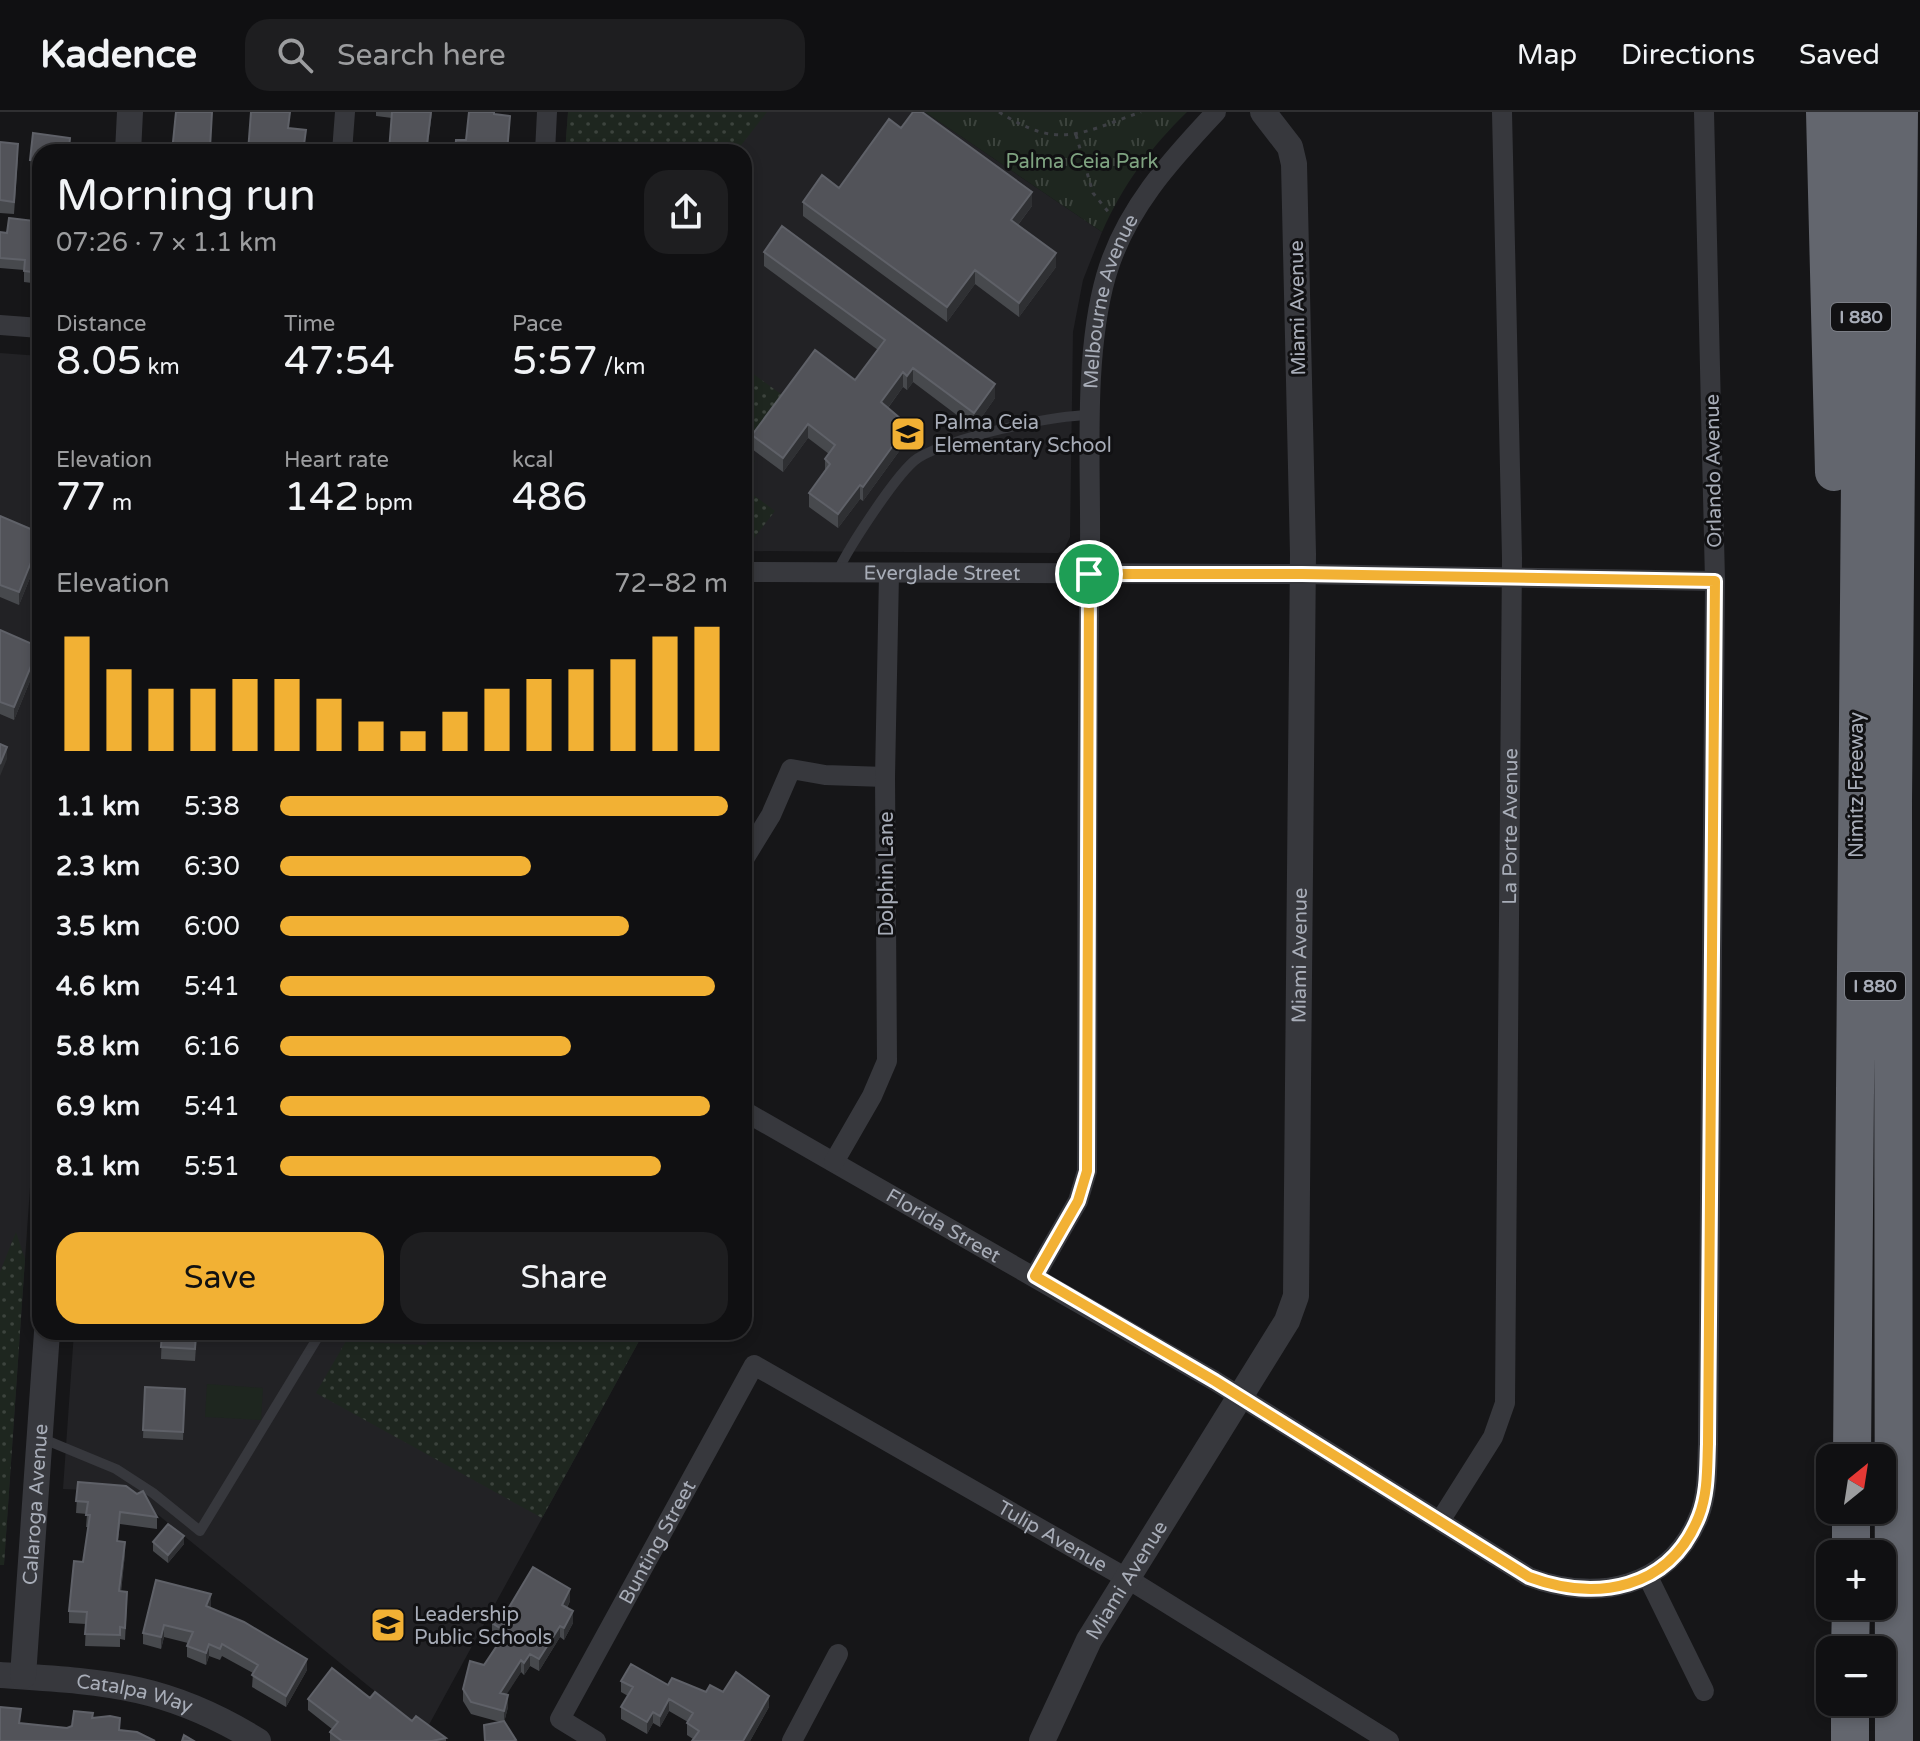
<!DOCTYPE html>
<html lang="en">
<head>
<meta charset="utf-8">
<style>
	body { margin:0; font-family:"Varela Round",sans-serif; background:#1e1e20; color:#f1f3f6; height:100vh; display:flex; flex-direction:column; font-size:30px; white-space:nowrap }
	* { box-sizing:border-box; margin:0 }
	p { font-size:26px; color:#9c9d9f }
	.icon { flex:none; width:44px; height:44px; fill:none; stroke:currentColor; stroke-width:2; stroke-linecap:round; stroke-linejoin:round }
	.map { position:relative; flex:1; overflow:hidden }
	.details { position:absolute; left:32px; top:32px; width:720px; height:1196px; display:flex; flex-direction:column; background:#101012; border-radius:24px; box-shadow:0 4px 12px #0003,0 0 0 2px #303032 }
	.details>* { flex:none }
	.needle { width:52px; rotate:30deg }
	.fabs { position:absolute; left:1816px; top:1332px; display:grid; gap:16px }
	.fabs a { display:grid; place-items:center; width:80px; height:80px; border-radius:16px; background:#101012; box-shadow:0 4px 12px #0003,0 0 0 2px #303032; font-size:40px }
	.pin { position:absolute; display:grid; place-items:center; width:68px; height:68px; color:#fff; margin:-34px; border:4px solid #fff; border-radius:50%; box-shadow:0 2px 8px #0007 }
	.round { display:grid; place-items:center; flex:none; width:84px; height:84px; border-radius:24px; background:#1e1e20 }
	.summary { display:flex; align-items:center; justify-content:space-between; height:136px; padding:0 24px }
	h1 { font-size:44px; font-weight:600; line-height:60px }
	.figures { display:grid; grid-template-columns:repeat(3,1fr); gap:12px; height:136px; padding:8px 24px }
	.figures div { display:grid; align-content:center }
	.figures b { font-size:40px; font-weight:600 }
	.figures small { font-size:22px; font-weight:400 }
	.figures p { font-size:22px }
	.chart { height:224px; padding:16px 24px }
	.chart p { display:flex; justify-content:space-between }
	.chart svg { width:100%; height:144px; margin-top:8px; stroke:#f2b134; stroke-width:6 }
	.primary-button { display:flex; gap:16px; margin-top:auto; padding:16px 24px }
	.primary-button a { flex:1; height:92px; border-radius:24px; background:#f2b134; color:#111; font-size:32px; font-weight:600; line-height:92px; text-align:center }
	.primary-button a+a { background:#1e1e20; color:#f1f3f6 }
	ul { padding:0 24px; list-style:none; font-size:26px }
	li { display:grid; grid-template-columns:128px 96px 1fr; align-items:center; height:60px }
	li i { height:20px; border-radius:10px; background:#f2b134 }
	header { display:flex; align-items:center; gap:48px; box-sizing:border-box; height:112px; padding:0 40px; background:#101012; border-bottom:2px solid #303032 }
	header strong { font-size:38px }
	nav { display:flex; gap:44px; margin-inline-start:auto; font-size:28px }
	.search { width:560px; height:72px; background:#1e1e20; display:flex; align-items:center; gap:20px; box-sizing:border-box; padding:0 28px; border-radius:24px; color:#9c9d9f; font-size:30px }
	.map>svg:first-child { display:block }
</style>
</head>
<body>
<header>
<strong>Kadence</strong>
<div class="search"><svg class="icon" aria-label="search" viewBox="0 0 24 24"><circle cx="10" cy="10" r="6"/><path d="M15 15l6 6"/></svg>Search here</div>
<nav><a>Map</a><a>Directions</a><a>Saved</a></nav>
</header>
<div class="map">
<svg width="1920" height="1629" viewBox="0 0 1920 1629">
	<defs>
		<pattern id="grass-dots" width="8" height="8" patternUnits="userSpaceOnUse" patternTransform="scale(2)"><rect width="8" height="8" fill="#1e261f"/><path d="M2 2h.1M6 6h.1" fill="none" stroke="#3c433d" stroke-width="1.8" stroke-linecap="round"/></pattern>
		<pattern id="park-tufts" width="24" height="20" patternUnits="userSpaceOnUse" patternTransform="scale(2)"><rect width="24" height="20" fill="#1e261f"/><path d="M3 7l-1-3M5 7V3M7 7l1-3M15 17l-1-3M17 17v-4M19 17l1-3" fill="none" stroke="#3c433d"/></pattern>
	</defs>
	<rect width="100%" height="100%" fill="#161618"/>
	<path fill="#222225" d="M568,0H925L1102,120L1083,168L1073,220L1070,425L1064,438L1058,441L744,439V40H565Z
		M0,241L40,244V931L4,1453H0Z
		M74,1220H644L425,1620L130,1380L63,1377Z"/>
	<path fill="url(#grass-dots)" d="M568,0H767L736,40H565Z
		M744,255L785,285L746,342L755,349L744,364Z
		M744,376L775,399L744,439Z
		M16,1120L25,1147L4,1453H0V1160Z
		M433,1220H644L542,1406L316,1281L346,1229L426,1233Z"/>
	<path fill="url(#park-tufts)" d="M925,0H1187C1150,36 1123,73 1102,120Z"/>
	<path fill="#1e261f" d="M207,1272L263,1276L261,1308L205,1305Z"/>
	<g fill="none" stroke-linecap="round" stroke-linejoin="round">
		<path stroke="#3d3f44" stroke-width="3" stroke-dasharray="4 6" stroke-linecap="butt" d="M999,0C1059,38 1079,22 1141,0
			M1076,23L1093,81L1110,102"/>
		<path stroke="#37383d" stroke-width="10" d="M837,461C847,438 898,359 918,346C953,325 1049,304 1090,303
			M41,1326L116,1357L153,1381L200,1419L321,1220"/>
		<g stroke="#37383d" stroke-width="20">
			<path d="M342,40L345,0"/>
			<path d="M545,40L547,0"/>
			<path d="M0,213L40,216"/>
			<path id="s1" d="M744,460L1302,462L1715,469"/>
			<path d="M744,747L771,703L791,657L825,663L885,665"/>
			<path id="s2" d="M744,999L1215,1269L1529,1465C1596,1490 1670,1477 1699,1404C1708,1381 1707,1356 1708,1332L1715,469L1704,0"/>
			<path d="M834,1050L872,984L887,949L885,665L889,462"/>
			<path id="s3" d="M1035,1164L1078,1089L1087,1059C1088,851 1086,643 1090,436C1091,351 1083,245 1106,164C1125,98 1170,49 1216,0"/>
			<path id="s4" d="M1440,1409L1493,1325L1505,1291L1512,446L1502,0"/>
			<path d="M1648,1465L1704,1579"/>
			<path id="s5" d="M596,1629L560,1607L754,1253L1128,1467L1389,1629"/>
			<path d="M792,1629L838,1542"/>
		</g>
		<g stroke="#37383d" stroke-width="26">
			<path d="M128,40L130,0"/>
			<path id="s6" d="M0,1563C105,1570 166,1572 258,1629"/>
			<path id="s7" d="M23,1564L47,1220"/>
			<path id="s8" d="M1042,1629L1089,1528L1287,1209L1296,1184L1303,442L1294,52L1290,35L1263,0"/>
		</g>
		<path stroke="#63666e" stroke-width="38" d="M1825,0L1834,360
			M1852,1346L1863,0
			M1851,1442V1398
			M1850,1538L1851,1494
			M1850,1629V1590
			M1894,1629L1893,690L1899,0"/>
	</g>
	<path fill="#47494d" d="M376,0H432L427,40H376L389,39L392,6L376,4Z
		M901,16L1032,94L1018,113L1056,155L1019,205L975,172L947,210L803,104V90L839,76Z
		M33,21L70,26V36L86,38V40H40V57L30,56Z
		M0,30L18,45L14,102L0,101Z
		M0,120H40V172L24,170V158L0,156Z
		M764,140L995,286L974,316L913,270L907,278L903,275L888,296L908,327L863,389L860,387L838,416L809,395V381L825,359V347L829,342L808,326L783,360L752,337V323L855,268L878,238L764,154Z
		M0,404L40,421V441L19,493L0,485Z
		M0,518L39,547L14,608L0,602Z
		M162,1220H197L195,1249L161,1247Z
		M361,1220H427V1224Z
		M145,1275L185,1277L183,1328L143,1326Z
		M78,1370L157,1405V1417L120,1412L118,1429L125,1442L121,1480L127,1492L125,1528L120,1527V1535L85,1534L86,1512L69,1511V1499L83,1450L88,1415H86L87,1402L76,1401Z
		M153,1430L184,1432L168,1451L153,1439Z
		M570,1489L567,1496L573,1511L564,1528L560,1525L539,1559L530,1554L524,1563L521,1560L506,1582L508,1595L504,1610L516,1629H485L484,1613L500,1610L471,1602L463,1589V1577L484,1553L500,1528L492,1523V1511L505,1502Z
		M211,1493L210,1496L307,1558L286,1595L252,1575L253,1561L222,1544L220,1548L209,1544L206,1553L187,1545V1534L188,1531L164,1525L161,1537L143,1532V1521Z
		M621,1569L668,1573L706,1580H723L769,1595L750,1629H692L693,1627L687,1623V1611L688,1610L669,1599L660,1615L653,1611L647,1622L621,1607V1595L628,1584L621,1580Z
		M370,1586L446,1626V1629H330V1620L332,1617L308,1598V1587Z"/>
	<path fill="#2f3033" d="M431,0H432L427,40H426Z
		M1032,80V94L1011,122V108Z
		M1056,141V155L1019,205V191Z
		M975,158V172L947,210V195Z
		M913,256V270L907,278V264Z
		M903,260V275L881,305V290Z
		M995,272V286L974,316V301Z
		M808,312V326L783,360V346Z
		M908,313V327L863,389V375Z
		M860,373V387L838,416V402Z
		M40,428V441L19,493V480Z
		M39,535V547L14,608V595Z
		M7,635V647L0,664V652Z
		M184,1424V1432L168,1451V1443Z
		M125,1430V1442L119,1492V1479Z
		M570,1477V1489L562,1505V1493Z
		M211,1482V1493L206,1506V1494Z
		M573,1499V1511L564,1528V1516Z
		M164,1513V1525L161,1537V1525Z
		M560,1514V1525L539,1559V1547Z
		M209,1532V1544L206,1553V1541Z
		M530,1542V1554L524,1563V1551Z
		M307,1547V1558L286,1595V1584Z
		M521,1548V1560L500,1593V1581Z
		M508,1583V1595L504,1611V1599Z
		M769,1584V1595L750,1629H743Z
		M669,1587V1599L660,1615V1604Z
		M653,1600V1611L647,1622V1610Z"/>
	<path fill="#525359" stroke="#5f6168" stroke-width="2" d="M176,0H212L210,36L226,37V40H172Z
		M251,0H290L288,16L306,18L303,40H248Z
		M392,0H431L426,40H376V38L389,39Z
		M469,0H494V2L510,4L507,40H455L456,28H466Z
		M913,0H922L1032,80L1011,108L1056,141L1019,191L975,158L947,195L803,90L822,63L839,76L889,7L901,16Z
		M33,21L70,26L69,36L86,38V40H40V49L30,48Z
		M0,30L18,32L14,90L0,88Z
		M9,106L35,109L33,120H40V161L24,159L25,148L0,146V120L7,121Z
		M782,114L995,272L974,301L913,256L907,264L903,260L881,290L908,313L863,375L860,373L838,402L809,381L830,352L825,347L835,333L808,312L783,346L752,323L815,238L855,268L885,228L764,140Z
		M0,404L40,421V428L19,480L0,473Z
		M0,518L39,535L14,595L0,590Z
		M0,632L7,635L0,652Z
		M162,1220H196L195,1237L161,1235Z
		M145,1275L185,1277L183,1320L143,1318Z
		M78,1370L126,1374L137,1382L143,1379L157,1405L120,1400L117,1429L125,1430L119,1479L127,1480L125,1516L120,1515V1523L85,1522L87,1500L69,1499L74,1449L83,1450L90,1403H86L88,1390L76,1389Z
		M168,1412L184,1424L168,1443L153,1430Z
		M533,1455L570,1477L562,1493L573,1499L564,1516L560,1514L539,1547L530,1542L524,1551L521,1548L500,1581L508,1583L504,1599L471,1590L463,1577L470,1549L484,1553L506,1520L492,1511L500,1499L505,1502Z
		M156,1468L211,1482L206,1494L244,1510L307,1547L286,1584L252,1563L258,1553L222,1532L220,1537L209,1532L206,1541L187,1534L193,1520L164,1513L161,1525L143,1521Z
		M631,1552L668,1573L672,1566L706,1580L710,1573L723,1580L736,1560L769,1584L743,1629H692L699,1619L687,1611L693,1601L669,1587L660,1604L653,1600L647,1610L621,1595L633,1575L621,1569Z
		M332,1556L370,1586L375,1580L412,1609L416,1604L446,1626L432,1629H342L330,1620L338,1610L308,1587Z
		M0,1595L21,1597L19,1611L67,1616L72,1614L74,1599L93,1601L92,1606L110,1604L120,1606L119,1618L137,1620L155,1629H0Z
		M504,1609L516,1628L513,1629H485L484,1613Z
		M184,1623L194,1629H182Z"/>
	<g fill="none" stroke-linecap="round" stroke-linejoin="round">
		<defs>
			<path id="route" d="M1089,462H1302L1715,469L1708,1332C1707,1356 1708,1381 1699,1404C1670,1478 1596,1490 1529,1465L1215,1269L1035,1164L1078,1089L1087,1059Z"/>
		</defs>
		<use href="#route" stroke="#fff" stroke-width="16"/>
		<use href="#route" stroke="#f2b134" stroke-width="10"/>
	</g>
	<defs>
		<symbol id="school-square" viewBox="-11 -11 22 22"><rect x="-9" y="-9" width="18" height="18" rx="4" fill="#f2b134" stroke="#111113"/><path d="M0-5L7-2L0 1L-7-2ZM-4 1L0 2.5L4 1V4Q0 6-4 4Z" fill="#111"/></symbol>
	</defs>
	<g fill-rule="evenodd">
		<use href="#school-square" x="888" y="302" width="40" height="40"/>
		<use href="#school-square" x="368" y="1493" width="40" height="40"/>
	</g>
	<g text-anchor="middle" stroke-width="6" stroke-linejoin="round" paint-order="stroke">
		<g fill="#111113" stroke="#7b7e86" stroke-width="2">
			<rect x="1831" y="191" width="60" height="28" rx="6"/>
			<rect x="1845" y="860" width="60" height="28" rx="6"/>
		</g>
		<g font-size="18" font-weight="bold" fill="#a8adb8">
			<text x="1861" y="211">I 880</text>
			<text x="1875" y="880">I 880</text>
		</g>
		<g font-size="20" fill="#7fa381" stroke="#111113">
			<text x="1082" y="56">Palma Ceia Park</text>
		</g>
		<g font-size="20" fill="#a8adb8" stroke="#111113">
			<text dy="7" stroke="none"><textPath href="#s3" startOffset="990">Melbourne Avenue</textPath></text>
			<text transform="translate(1297 196) rotate(-91)" y="7">Miami Avenue</text>
			<text transform="translate(1713 359) rotate(-91)" y="7">Orlando Avenue</text>
			<text dy="7" stroke="none"><textPath href="#s1" startOffset="198">Everglade Street</textPath></text>
			<text transform="translate(1856 673) rotate(-90)" y="7">Nimitz Freeway</text>
			<text dy="7" stroke="none"><textPath href="#s4" startOffset="712">La Porte Avenue</textPath></text>
			<text transform="translate(886 762) rotate(-90)" y="7">Dolphin Lane</text>
			<text dy="7" stroke="none"><textPath href="#s8" startOffset="854">Miami Avenue</textPath></text>
			<text dy="7" stroke="none"><textPath href="#s2" startOffset="230">Florida Street</textPath></text>
			<text dy="7" stroke="none"><textPath href="#s7" startOffset="172">Calaroga Avenue</textPath></text>
			<text dy="7" stroke="none"><textPath href="#s5" startOffset="790">Tulip Avenue</textPath></text>
			<text dy="7" stroke="none"><textPath href="#s5" startOffset="244">Bunting Street</textPath></text>
			<text dy="7" stroke="none"><textPath href="#s8" startOffset="182">Miami Avenue</textPath></text>
			<text dy="7" stroke="none"><textPath href="#s6" startOffset="136">Catalpa Way</textPath></text>
		</g>
		<g font-size="20" fill="#a8adb8" stroke="#111113" text-anchor="start">
			<text x="934" y="317">Palma Ceia<tspan x="934" dy="23">Elementary School</tspan></text>
			<text x="414" y="1509">Leadership<tspan x="414" dy="23">Public Schools</tspan></text>
		</g>
	</g>
</svg>
<div class="fabs">
<a><svg class="needle" viewBox="-14 -14 28 28"><path d="M0-13l5 13h-10z" fill="#e53935"/><path d="M0 13l5-13h-10z" fill="#9c9d9f"/></svg></a>
<a>+</a>
<a>−</a>
</div>
<div class="pin" style="left:1089px;top:462px;background:#1e9e55"><svg class="icon" aria-label="arrive" viewBox="0 0 24 24"><path d="M6 21V4h12l-3 4 3 4H6"/></svg></div>
<section class="details">
<div class="summary"><div><h1>Morning run</h1><p>07:26 · 7 × 1.1 km</p></div><a class="round"><svg class="icon" aria-label="share" viewBox="0 0 24 24"><path d="M12 15V3M7 8l5-5 5 5M5 13v7h14v-7"/></svg></a></div>
<div class="figures">
<div><p>Distance</p><b>8.05<small> km</small></b></div>
<div><p>Time</p><b>47:54</b></div>
<div><p>Pace</p><b>5:57<small> /km</small></b></div>
</div>
<div class="figures">
<div><p>Elevation</p><b>77<small> m</small></b></div>
<div><p>Heart rate</p><b>142<small> bpm</small></b></div>
<div><p>kcal</p><b>486</b></div>
</div>
<div class="chart"><p><span>Elevation</span>72–82 m</p>
<svg viewBox="0 0 160 44" preserveAspectRatio="none"><path d="M5 44V9M15 44V19M25 44V25M35 44V25M45 44V22M55 44V22M65 44V28M75 44V35M85 44V38M95 44V32M105 44V25M115 44V22M125 44V19M135 44V16M145 44V9M155 44V6"/></svg>
</div>
<ul>
<li><b>1.1 km</b>5:38<i style="width:100%"></i></li>
<li><b>2.3 km</b>6:30<i style="width:56%"></i></li>
<li><b>3.5 km</b>6:00<i style="width:78%"></i></li>
<li><b>4.6 km</b>5:41<i style="width:97%"></i></li>
<li><b>5.8 km</b>6:16<i style="width:65%"></i></li>
<li><b>6.9 km</b>5:41<i style="width:96%"></i></li>
<li><b>8.1 km</b>5:51<i style="width:85%"></i></li>
</ul>
<div class="primary-button"><a>Save</a><a>Share</a></div>
</section>
</div>
</body>
</html>
